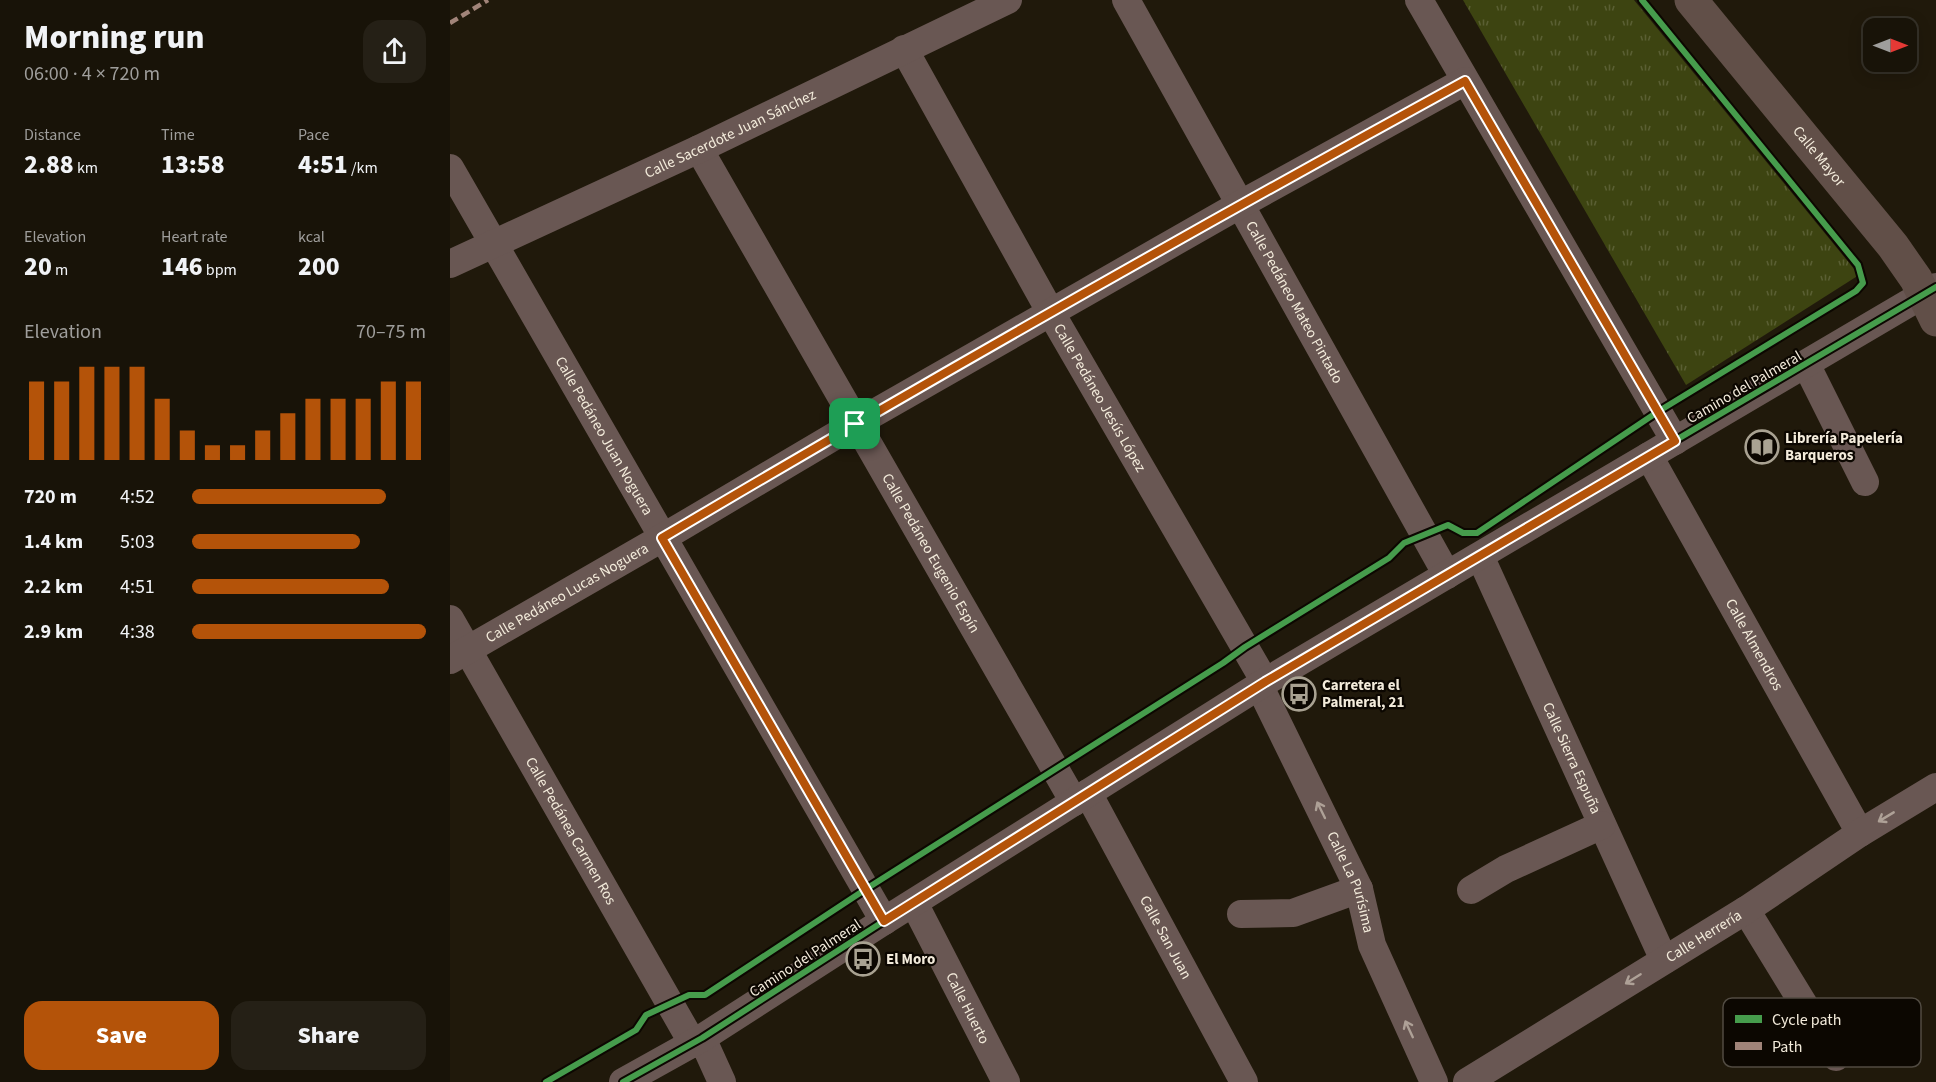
<!DOCTYPE html>
<html lang="en">
<head>
<meta charset="utf-8">
<style>
	body { margin:0; font-family:"Source Sans 3",sans-serif; background:#252016; color:#f1f3f6; height:100vh; display:flex; flex-direction:column; font-size:22px; white-space:nowrap }
	* { box-sizing:border-box; margin:0 }
	p { font-size:20px; color:#9f9e9c }
	.icon { flex:none; width:33px; height:33px; fill:none; stroke:currentColor; stroke-width:2; stroke-linecap:round; stroke-linejoin:round }
	.map { position:relative; flex:1; overflow:hidden }
	.sheet { display:flex; flex-direction:column; background:#181308; width:450px }
	.sheet>* { flex:none }
	.needle { width:39px; rotate:90deg }
	.buttons { position:absolute; left:1413px; top:18px; display:grid; gap:12px }
	.buttons a { display:grid; place-items:center; width:54px; height:54px; border-radius:12px; background:#181308; box-shadow:0 3px 15px #0003,0 0 0 2px #363229; font-size:30px }
	.pin { position:absolute; display:grid; place-items:center; width:51px; height:51px; color:#fff; margin:-26px; border-radius:12px; box-shadow:0 3px 9px #0006 }
	.round { display:grid; place-items:center; flex:none; width:63px; height:63px; border-radius:18px; background:#252016 }
	.overview { display:flex; align-items:center; justify-content:space-between; height:102px; padding:0 24px }
	h1 { font-size:33px; font-weight:800; line-height:45px }
	.stats { display:grid; grid-template-columns:repeat(3,1fr); gap:9px; height:102px; padding:6px 24px }
	.stats div { display:grid; align-content:center }
	.stats b { font-size:26px; font-weight:800 }
	.stats small { font-size:16px; font-weight:400 }
	.stats p { font-size:16px }
	.chart { height:168px; padding:12px 24px }
	.chart p { display:flex; justify-content:space-between }
	.chart svg { width:100%; height:108px; margin-top:6px; stroke:#b45309; stroke-width:6 }
	.cta { display:flex; gap:12px; margin-top:auto; padding:12px 24px }
	.cta a { flex:1; height:69px; border-radius:18px; background:#b45309; color:#fff; font-size:24px; font-weight:800; line-height:69px; text-align:center }
	.cta a+a { background:#252016; color:#f1f3f6 }
	ul { padding:0 24px; list-style:none; font-size:20px }
	li { display:grid; grid-template-columns:96px 72px 1fr; align-items:center; height:45px }
	li i { height:15px; border-radius:8px; background:#b45309 }
	main { display:flex; flex:1; min-height:0 }
	.map>svg:first-child { display:block }
</style>
</head>
<body>
<main>
<section class="sheet">
<div class="overview"><div><h1>Morning run</h1><p>06:00 · 4 × 720 m</p></div><a class="round"><svg class="icon" aria-label="share" viewBox="0 0 24 24"><path d="M12 15V3M7 8l5-5 5 5M5 13v7h14v-7"/></svg></a></div>
<div class="stats">
<div><p>Distance</p><b>2.88<small> km</small></b></div>
<div><p>Time</p><b>13:58</b></div>
<div><p>Pace</p><b>4:51<small> /km</small></b></div>
</div>
<div class="stats">
<div><p>Elevation</p><b>20<small> m</small></b></div>
<div><p>Heart rate</p><b>146<small> bpm</small></b></div>
<div><p>kcal</p><b>200</b></div>
</div>
<div class="chart"><p><span>Elevation</span>70–75 m</p>
<svg viewBox="0 0 160 44" preserveAspectRatio="none"><path d="M5 44V12M15 44V12M25 44V6M35 44V6M45 44V6M55 44V19M65 44V32M75 44V38M85 44V38M95 44V32M105 44V25M115 44V19M125 44V19M135 44V19M145 44V12M155 44V12"/></svg>
</div>
<ul>
<li><b>720 m</b>4:52<i style="width:83%"></i></li>
<li><b>1.4 km</b>5:03<i style="width:72%"></i></li>
<li><b>2.2 km</b>4:51<i style="width:84%"></i></li>
<li><b>2.9 km</b>4:38<i style="width:100%"></i></li>
</ul>
<div class="cta"><a>Save</a><a>Share</a></div>
</section>
<div class="map">
<svg width="1486" height="1082" viewBox="0 0 1486 1082">
	<defs>
		<pattern id="park-tufts" width="24" height="20" patternUnits="userSpaceOnUse" patternTransform="scale(1.5)"><rect width="24" height="20" fill="#3d4411"/><path d="M3 7l-1-3M5 7V3M7 7l1-3M15 17l-1-3M17 17v-4M19 17l1-3" fill="none" stroke="#5a5f33"/></pattern>
	</defs>
	<rect width="100%" height="100%" fill="#20190b"/>
	<path fill="url(#park-tufts)" d="M1013,0H1184L1409,275L1236,385Z"/>
	<g fill="none" stroke-linecap="round" stroke-linejoin="round">
		<g stroke="#695753" stroke-width="28">
			<path id="s1" d="M676,0L997,575"/>
			<path d="M969,0L1225,441"/>
			<path id="s2" d="M454,49L601,313L815,682"/>
			<path id="s3" d="M249,149L624,802"/>
			<path id="s4" d="M0,168L434,921"/>
			<path id="s5" d="M0,264L249,149L558,0"/>
			<path d="M1356,364L1415,482"/>
			<path id="s6" d="M1199,456L1410,833"/>
			<path id="s7" d="M1030,556L1214,960"/>
			<path id="s8" d="M0,619L243,1044"/>
			<path id="s9" d="M0,660L212,538L405,424L791,204L1015,81"/>
			<path id="s10" d="M809,685L909,889L922,945L984,1082"/>
			<path id="s11" d="M638,793L794,1082"/>
			<path d="M1021,890L1056,869L1152,825"/>
			<path id="s12" d="M464,903L556,1082"/>
			<path d="M1296,910L1386,1057"/>
			<path d="M791,914L843,913L909,889"/>
			<path d="M252,1038L272,1082"/>
			<path d="M173,1082L252,1038L434,921L815,682L1486,287"/>
			<path id="s13" d="M1017,1082L1296,910L1410,833L1486,787"/>
		</g>
		<path stroke="#614f48" stroke-width="33" id="s14" d="M1241,0L1443,246L1466,279L1486,320"/>
		<path stroke="#a18479" stroke-width="4.5" stroke-dasharray="9 4.5" stroke-linecap="butt" d="M0,23L38,0"/>
		<defs>
			<path id="cycleway" d="M96,1082L186,1030L196,1015L239,995H255L416,889L773,663L795,647L939,558L954,543L998,525L1013,533H1027L1209,411L1406,291L1413,283L1408,265L1192,0
				M173,1082L252,1038L434,921L815,682L1486,287"/>
		</defs>
		<use href="#cycleway" stroke="#0c0701" stroke-width="10"/>
		<use href="#cycleway" stroke="#469c4c" stroke-width="6"/>
	</g>
	<defs><path id="oneway-shaft" d="M-6 0H5M1.5-3L5.5 0L1.5 3" fill="none" stroke-width="1.6" stroke-linecap="round" stroke-linejoin="round" transform="scale(1.5)"/></defs>
	<g stroke="#aea197">
		<use href="#oneway-shaft" transform="translate(871 810) rotate(-116)"/>
		<use href="#oneway-shaft" transform="translate(1436 817) rotate(149)"/>
		<use href="#oneway-shaft" transform="translate(1183 979) rotate(148)"/>
		<use href="#oneway-shaft" transform="translate(959 1029) rotate(-115)"/>
	</g>
	<g fill="none" stroke-linecap="round" stroke-linejoin="round">
		<defs>
			<path id="route" d="M1015,81L1225,441L815,682L434,921L212,538C477,381 745,229 1015,81Z"/>
		</defs>
		<use href="#route" stroke="#fff" stroke-width="12"/>
		<use href="#route" stroke="#b45309" stroke-width="8"/>
	</g>
	<defs>
		<symbol id="library-ring" viewBox="-11 -11 22 22"><circle r="9.5" fill="#0c0701" stroke="#a9a292" stroke-width="1.5"/><path d="M-6-4Q-3-5.5-.7-3.5V5Q-3 3-6 4ZM6-4Q3-5.5 .7-3.5V5Q3 3 6 4Z" fill="#a9a292"/></symbol>
		<symbol id="bus-ring" viewBox="-11 -11 22 22"><circle r="9.5" fill="#0c0701" stroke="#a9a292" stroke-width="1.5"/><path d="M-5-6H5V4H4V6H2V4H-2V6H-4V4H-5ZM-3.5-4V0h7V-4ZM-3.5 1.2v1.5H-2V1.2ZM2 1.2v1.5H3.5V1.2Z" fill="#a9a292"/></symbol>
	</defs>
	<g fill-rule="evenodd">
		<use href="#library-ring" x="1293" y="428" width="38" height="38"/>
		<use href="#bus-ring" x="830" y="675" width="38" height="38"/>
		<use href="#bus-ring" x="394" y="940" width="38" height="38"/>
	</g>
	<g text-anchor="middle" stroke-width="4.5" stroke-linejoin="round" paint-order="stroke">
		<g font-size="15" fill="#f3ebdb" stroke="#0c0701">
			<text dy="5" stroke="none"><textPath href="#s5" startOffset="309">Calle Sacerdote Juan Sánchez</textPath></text>
			<text dy="5" stroke="none"><textPath href="#s14" startOffset="202">Calle Mayor</textPath></text>
			<text dy="5" stroke="none"><textPath href="#s1" startOffset="346">Calle Pedáneo Mateo Pintado</textPath></text>
			<text transform="translate(1294 387) rotate(-30)" y="5">Camino del Palmeral</text>
			<text dy="5" stroke="none"><textPath href="#s2" startOffset="400">Calle Pedáneo Jesús López</textPath></text>
			<text dy="5" stroke="none"><textPath href="#s4" startOffset="309">Calle Pedáneo Juan Noguera</textPath></text>
			<text dy="5" stroke="none"><textPath href="#s3" startOffset="466">Calle Pedáneo Eugenio Espín</textPath></text>
			<text dy="5" stroke="none"><textPath href="#s9" startOffset="135">Calle Pedáneo Lucas Noguera</textPath></text>
			<text dy="5" stroke="none"><textPath href="#s6" startOffset="216">Calle Almendros</textPath></text>
			<text dy="5" stroke="none"><textPath href="#s7" startOffset="222">Calle Sierra Espuña</textPath></text>
			<text dy="5" stroke="none"><textPath href="#s8" startOffset="244">Calle Pedánea Carmen Ros</textPath></text>
			<text dy="5" stroke="none"><textPath href="#s10" startOffset="218">Calle La Purísima</textPath></text>
			<text dy="5" stroke="none"><textPath href="#s13" startOffset="278">Calle Herrería</textPath></text>
			<text dy="5" stroke="none"><textPath href="#s11" startOffset="164">Calle San Juan</textPath></text>
			<text transform="translate(355 958) rotate(-33)" y="5">Camino del Palmeral</text>
			<text dy="5" stroke="none"><textPath href="#s12" startOffset="118">Calle Huerto</textPath></text>
		</g>
		<g font-size="15" font-weight="bold" fill="#f3ebdb" stroke="#0c0701" text-anchor="start">
			<text x="1335" y="443">Librería Papelería<tspan x="1335" dy="17">Barqueros</tspan></text>
			<text x="872" y="690">Carretera el<tspan x="872" dy="17">Palmeral, 21</tspan></text>
			<text x="436" y="964">El Moro</text>
		</g>
	</g>
	<rect x="1273" y="998" width="198" height="69" rx="9" fill="#0c0701" stroke="#514b42" stroke-width="1.5"/>
	<rect x="1285" y="1015" width="27" height="8" fill="#469c4c"/>
	<rect x="1285" y="1042" width="27" height="8" fill="#a18479"/>
	<g font-size="16" fill="#f3ebdb">
		<text x="1322" y="1025">Cycle path</text>
		<text x="1322" y="1052">Path</text>
	</g>
</svg>
<div class="buttons">
<a><svg class="needle" viewBox="-14 -14 28 28"><path d="M0-13l5 13h-10z" fill="#e53935"/><path d="M0 13l5-13h-10z" fill="#9f9e9c"/></svg></a>
</div>
<div class="pin" style="left:405px;top:424px;background:#1e9e55"><svg class="icon" aria-label="arrive" viewBox="0 0 24 24"><path d="M6 21V4h12l-3 4 3 4H6"/></svg></div>
</div>
</main>
</body>
</html>
